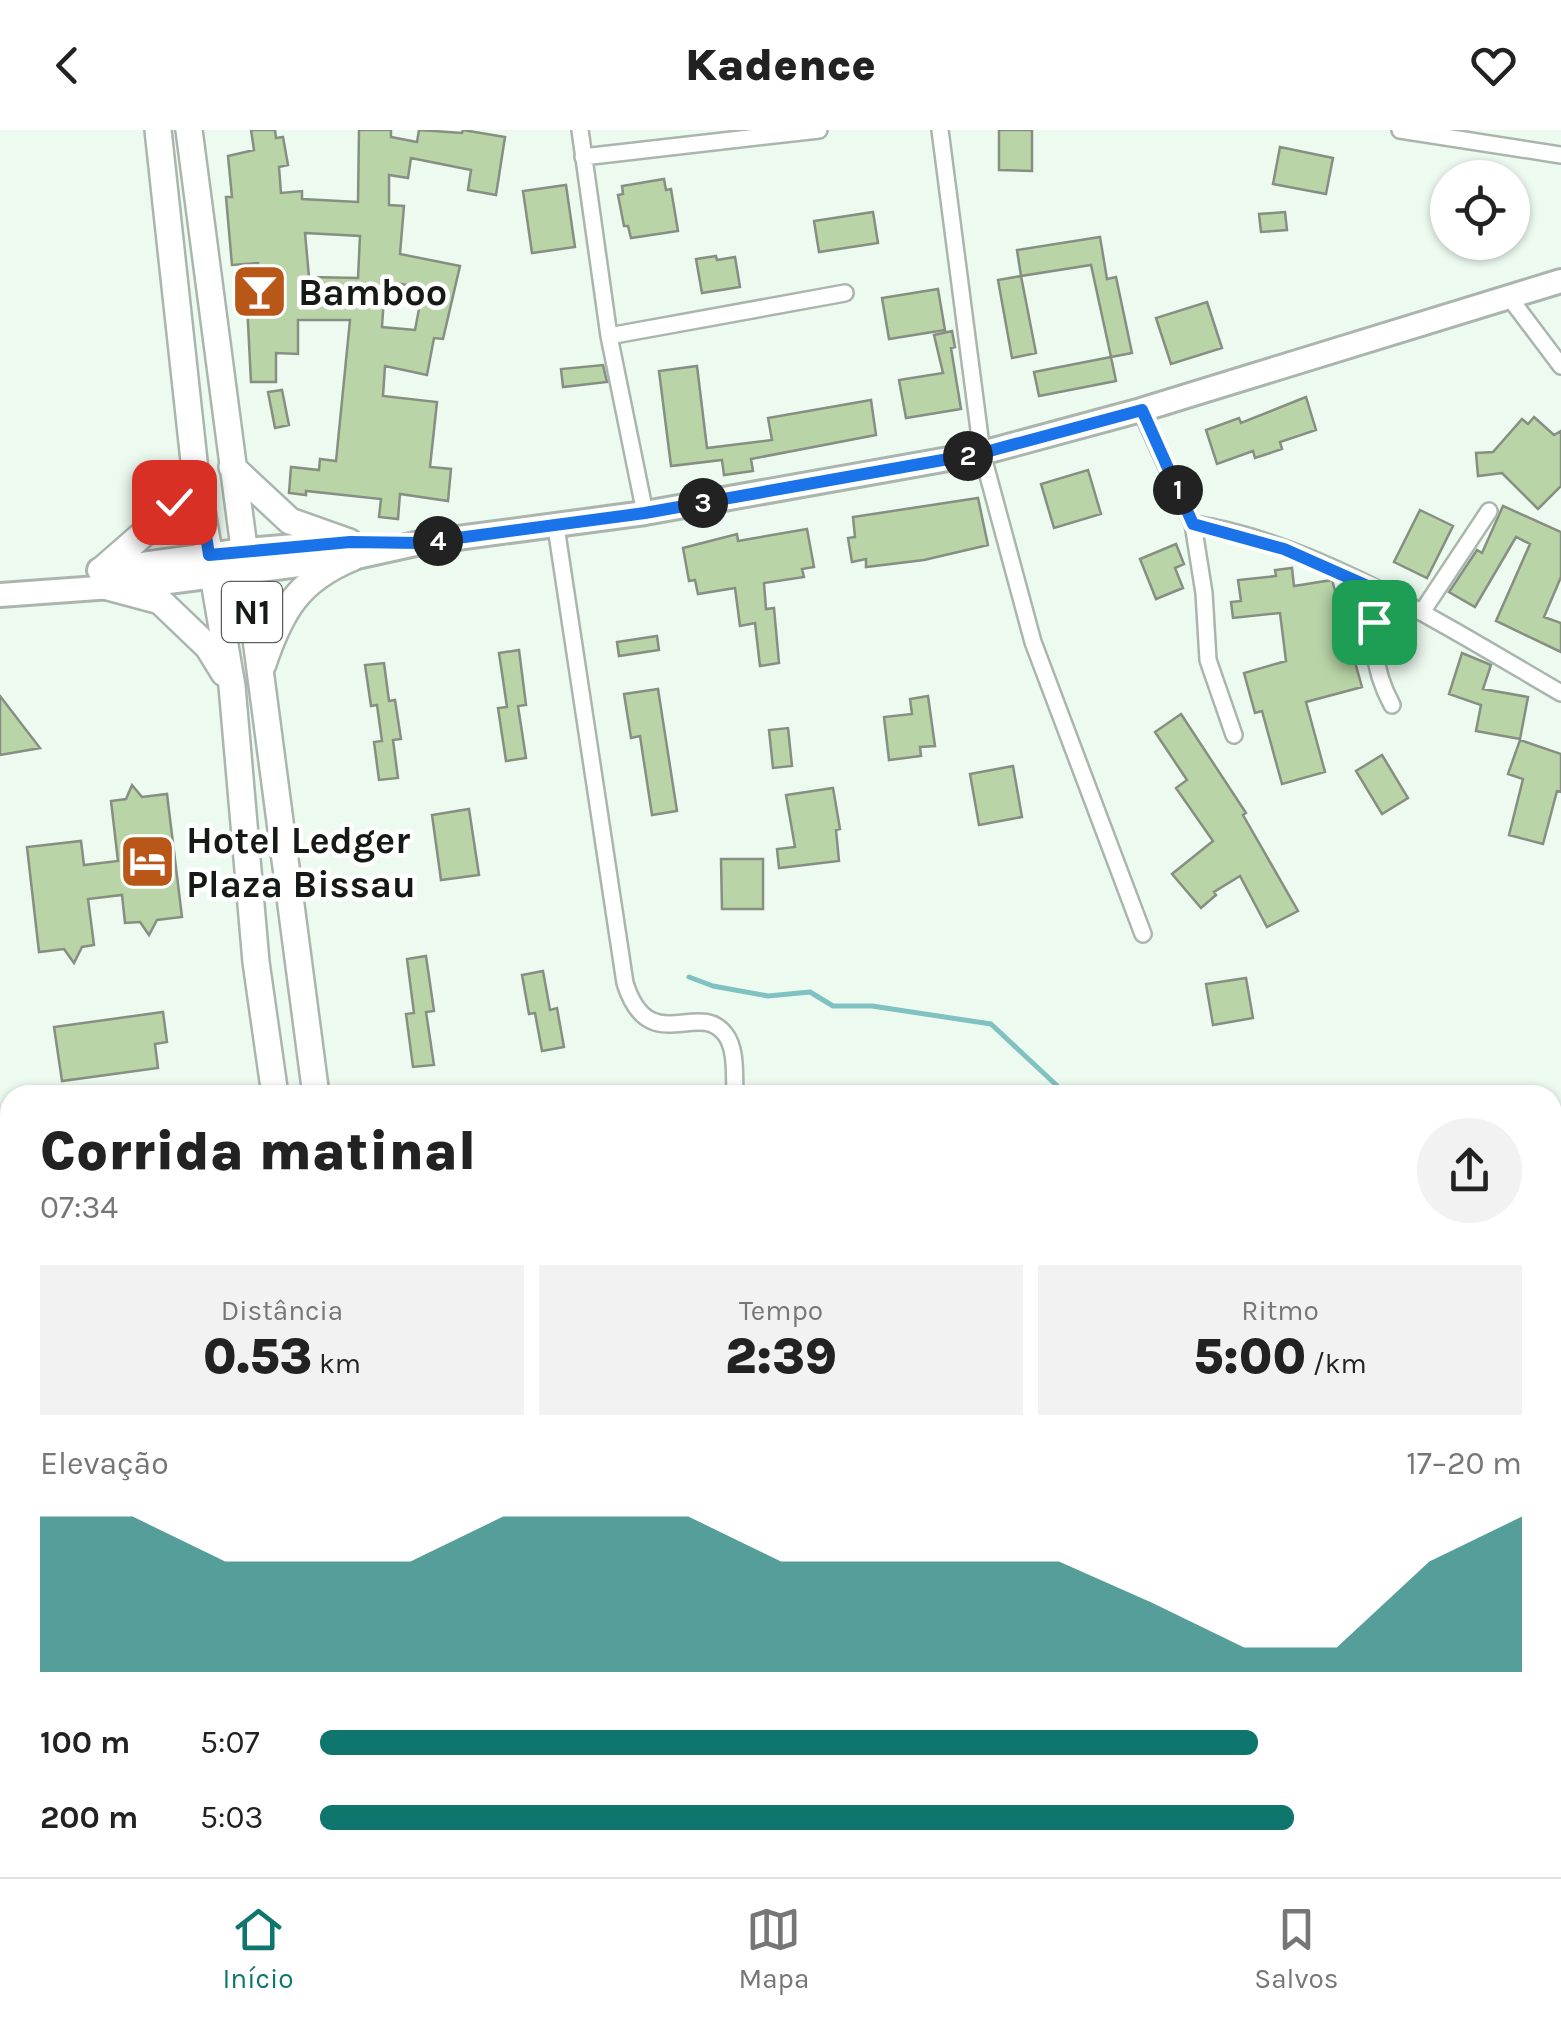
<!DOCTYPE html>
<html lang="pt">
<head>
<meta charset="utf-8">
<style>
	body { margin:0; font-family:Karla,sans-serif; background:#f2f2f2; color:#222; height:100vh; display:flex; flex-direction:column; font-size:38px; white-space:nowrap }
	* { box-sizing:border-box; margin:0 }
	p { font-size:32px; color:#767676 }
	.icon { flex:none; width:55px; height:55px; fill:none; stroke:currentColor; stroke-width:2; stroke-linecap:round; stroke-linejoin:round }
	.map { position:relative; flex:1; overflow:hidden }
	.sheet { position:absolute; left:0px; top:955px; width:1562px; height:792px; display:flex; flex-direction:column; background:#fff; border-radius:30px 30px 0 0; box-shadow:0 2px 8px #0004 }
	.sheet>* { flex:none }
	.tools { position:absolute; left:1430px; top:30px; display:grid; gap:20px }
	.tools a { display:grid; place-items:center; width:100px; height:100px; border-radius:50%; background:#fff; box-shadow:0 2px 8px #0004; font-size:50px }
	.pin { position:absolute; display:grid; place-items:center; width:85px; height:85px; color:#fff; margin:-42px; border-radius:20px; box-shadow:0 5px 15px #0006 }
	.km { position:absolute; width:50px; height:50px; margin:-25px; border-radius:50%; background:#222; color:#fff; font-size:28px; line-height:50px; text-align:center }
	.round { display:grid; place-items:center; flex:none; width:105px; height:105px; border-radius:52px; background:#f2f2f2 }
	.head { display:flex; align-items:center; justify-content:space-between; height:170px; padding:0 40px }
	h1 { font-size:55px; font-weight:800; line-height:75px }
	.metrics { display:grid; grid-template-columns:repeat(3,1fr); gap:15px; height:170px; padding:10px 40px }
	.metrics div { display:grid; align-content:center; border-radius:0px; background:#f2f2f2; text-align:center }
	.metrics b { font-size:50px; font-weight:800 }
	.metrics small { font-size:28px; font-weight:400 }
	.metrics p { font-size:28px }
	.chart { height:280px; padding:20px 40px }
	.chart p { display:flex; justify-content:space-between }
	.chart svg { width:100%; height:180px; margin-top:10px; fill:#0f766e; opacity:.7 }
	ul { padding:0 40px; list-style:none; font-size:32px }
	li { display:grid; grid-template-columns:160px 120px 1fr; align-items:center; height:75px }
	li i { height:25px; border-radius:12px; background:#0f766e }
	header { display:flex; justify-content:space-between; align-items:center; height:130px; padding:0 40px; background:#fff; font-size:45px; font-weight:800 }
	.tab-bar { display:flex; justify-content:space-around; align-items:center; height:140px; border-top:2px solid #e0e0e0; background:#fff; font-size:28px; color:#767676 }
	.tab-bar a { display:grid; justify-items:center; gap:5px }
	.tab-bar .current { color:#0f766e }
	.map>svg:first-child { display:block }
</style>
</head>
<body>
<header><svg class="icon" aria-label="back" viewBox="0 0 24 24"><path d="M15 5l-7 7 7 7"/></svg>Kadence<svg class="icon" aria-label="heart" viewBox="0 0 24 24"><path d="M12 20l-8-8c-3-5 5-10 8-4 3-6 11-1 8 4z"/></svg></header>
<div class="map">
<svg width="1561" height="1747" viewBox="0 0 1561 1747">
	<rect width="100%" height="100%" fill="#edfaf0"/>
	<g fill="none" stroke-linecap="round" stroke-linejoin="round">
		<path stroke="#80c1c2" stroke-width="5" d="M689,847L713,856L768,866L810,862L833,876H872L991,894L1067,965
			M1552,1162L1561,1166"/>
	</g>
	<path fill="#b9d4a7" stroke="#878e82" stroke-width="2.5" fill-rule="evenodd" d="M251,0H275L276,8L283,7L288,35L279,37L281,63L302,61V69L358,72L359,0H391V7L417,12L419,0L462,3L463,0L505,7L496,65L468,60L471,40L411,28L408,48L389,45V75L404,76L400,124L460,136L443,209L434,208L427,245L385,236L383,266L437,272L430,337L451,339L448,371L400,364L398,389L379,387L381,369L306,361V365L289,363L291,337L319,340L320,329L336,331L350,190H298V224L276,223V252H251L247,174H253V163H258V133L232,135L226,67H232L228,26L254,20ZM305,103L360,106L358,148L309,147ZM385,151L423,158L415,200L382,197Z
		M999,0H1032V41L999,40Z
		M1280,17L1333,28L1326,64L1273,54Z
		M664,49L666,60L671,59L678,101L631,108L628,96H624L618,65L623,64L622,56Z
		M566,55L575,117L532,123L523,61Z
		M873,82L878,113L819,122L814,91Z
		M1285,82L1287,100L1261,102L1259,84Z
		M1100,107L1107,149L1116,147L1132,223L1111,227L1091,135L1021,146L1017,120Z
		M716,126L717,130L735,127L740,157L702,163L696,129Z
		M1021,146L1036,223L1012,228L998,150Z
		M938,159L945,200L889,209L882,168Z
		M1207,172L1222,218L1171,234L1156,188Z
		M952,201L955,217L951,218L961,279L906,288L899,250L943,243L934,205Z
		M1111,227L1116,251L1039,266L1034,242Z
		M603,235L607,252L563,257L561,239Z
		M697,236L707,318L772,310L768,288L871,270L876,305L751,329L753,341L724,345L722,330L671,336L659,241Z
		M282,260L289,295L275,298L268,262Z
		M1306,267L1316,300L1280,312L1282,319L1255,328L1253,321L1217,334L1206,300L1239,288L1241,293Z
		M1534,287L1554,305L1561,301V356L1538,379L1502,343L1478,346L1476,323L1493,322L1522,289L1528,294Z
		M1088,340L1101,384L1054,398L1041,354Z
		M978,368L988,415L924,430L866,437V429L852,432L848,408L855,407L853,387Z
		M1503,376L1561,402V447L1544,487L1561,493V522L1496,491L1530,414L1516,407L1475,477L1449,462L1477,420L1482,423Z
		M1420,380L1453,396L1427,448L1394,432Z
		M807,399L814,437L802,439L804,447L764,453L766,479L774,478L779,533L760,536L755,493L740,496L735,458L698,464L695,450L689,451L683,418L737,404L738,411Z
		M1176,414L1184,434L1175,438L1183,458L1156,469L1140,429Z
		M1292,438L1294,456L1332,450L1362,557L1306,572L1325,642L1282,654L1262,581L1255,583L1244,543L1286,531L1280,483L1233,488L1231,472L1241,471L1238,450L1276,446L1275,440Z
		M657,506L659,520L619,526L617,512Z
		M519,520L526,575L518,576L526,628L506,631L498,578L507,577L499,523Z
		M1462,523L1491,535L1483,559L1528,567L1520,609L1476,601L1481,575L1449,564Z
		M384,533L389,571L395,570L401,609L393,610L398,648L379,650L374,612L382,611L377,575L371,576L365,535Z
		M658,559L677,681L652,685L640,606L631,608L624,564Z
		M0,566L40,618L0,625Z
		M928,566L935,616L920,617L921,626L889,630L884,587L912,584L910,569Z
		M1181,584L1246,683L1243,685L1298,781L1267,797L1240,746L1214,762L1216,765L1201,778L1172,744L1213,711L1176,658L1187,650L1155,602Z
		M788,598L792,636L773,638L769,600Z
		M1520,610L1561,624V662L1557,661L1543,714L1509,705L1523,649L1508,644Z
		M1382,625L1408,668L1382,684L1356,641Z
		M1013,636L1022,687L979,695L970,644Z
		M132,655L142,667L167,664L182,787L157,790L149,805L140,792L125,793L122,765L88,769L94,815L82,817L74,833L64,819L39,822L27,717L81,711L84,735L118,731L111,671L126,669Z
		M833,658L840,699L836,700L839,731L779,738L777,719L795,717L786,665Z
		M469,679L479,745L441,750L432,685Z
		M721,729H763V779H722Z
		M426,826L434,881L426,882L434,935L413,937L406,884L414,883L407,829Z
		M543,841L550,880L557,878L564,917L542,921L535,883L529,884L522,845Z
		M1246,848L1253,888L1213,895L1206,854Z
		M163,882L167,912L155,914L158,938L62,951L54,897Z"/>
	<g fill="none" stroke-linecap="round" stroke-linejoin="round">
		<defs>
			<path id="street" d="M580,0L609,206L645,383
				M940,0L982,323L1033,512L1143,804
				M1400,0L1561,25
				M583,27L819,0
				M1509,167L1561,236
				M609,206L845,163
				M1141,280L1193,394L1204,463L1208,530L1234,605
				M1193,394C1314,411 1456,502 1561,563
				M556,397L625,853C649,929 698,869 725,904C737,919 734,947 735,965
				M1381,462C1371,505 1371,536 1392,575
				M1422,482L1489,381
				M0,1598L10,1585
				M122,1738L124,1747
				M225,1738L226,1747
				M461,1738L462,1747
				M654,1738L655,1747
				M1016,1738L1031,1747
				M1311,1738L1329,1747
				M1130,1747L1136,1738
				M1385,1747L1391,1738"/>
			<path id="secondary" d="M99,440L244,420L345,412
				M0,465L153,454L352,428L420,413L645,383L982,323L1141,280L1561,151"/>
			<path id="primary" d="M158,0L195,340L232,556L256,832L275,965
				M189,0L316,965
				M232,337L290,391L349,412
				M103,439L150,398L195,340
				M104,456L160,471L208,517L224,543
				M263,534C281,480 299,450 352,428
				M382,1738L384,1747
				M418,1738L419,1747"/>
		</defs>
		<use href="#street" stroke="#aab6ad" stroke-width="20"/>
		<use href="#secondary" stroke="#aab6ad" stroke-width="28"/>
		<use href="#primary" stroke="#aab6ad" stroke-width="30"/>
		<use href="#street" stroke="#fff" stroke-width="15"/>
		<use href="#secondary" stroke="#fff" stroke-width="22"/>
		<use href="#primary" stroke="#fff" stroke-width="25"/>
	</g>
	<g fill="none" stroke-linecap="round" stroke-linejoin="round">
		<defs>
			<path id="route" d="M174,372L196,340L209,425L350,412L420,413L645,383L982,323L1142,280L1193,394L1284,419L1381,462L1374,492"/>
		</defs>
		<use href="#route" stroke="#fff" stroke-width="20"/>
		<use href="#route" stroke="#1a73e8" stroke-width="12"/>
	</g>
	<defs>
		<symbol id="bar-square" viewBox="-11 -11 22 22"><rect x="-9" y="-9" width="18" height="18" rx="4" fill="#b85718" stroke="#fff"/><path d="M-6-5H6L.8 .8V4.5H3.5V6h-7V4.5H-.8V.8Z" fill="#fff"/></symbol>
		<symbol id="hotel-square" viewBox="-11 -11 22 22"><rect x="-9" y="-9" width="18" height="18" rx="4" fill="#b85718" stroke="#fff"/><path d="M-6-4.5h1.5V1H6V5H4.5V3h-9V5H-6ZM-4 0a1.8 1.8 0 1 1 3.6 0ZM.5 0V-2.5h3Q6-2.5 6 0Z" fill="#fff"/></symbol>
	</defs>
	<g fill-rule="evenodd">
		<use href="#bar-square" x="228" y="130" width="63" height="63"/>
		<use href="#hotel-square" x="116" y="700" width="63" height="63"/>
	</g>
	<g text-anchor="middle" stroke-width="9" stroke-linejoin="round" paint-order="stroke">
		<rect fill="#fff" stroke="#5b5f5c" stroke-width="2.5" x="222" y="452" width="60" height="60" rx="8"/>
		<g font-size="35" font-weight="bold" fill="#151a16">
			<text x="252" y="494">N1</text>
		</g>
		<g font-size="38" font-weight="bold" fill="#151a16" stroke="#fff" text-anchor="start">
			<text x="298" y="175">Bamboo</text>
			<text x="186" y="723">Hotel Ledger<tspan x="186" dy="44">Plaza Bissau</tspan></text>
		</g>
	</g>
</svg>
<div class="tools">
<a><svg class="icon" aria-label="locate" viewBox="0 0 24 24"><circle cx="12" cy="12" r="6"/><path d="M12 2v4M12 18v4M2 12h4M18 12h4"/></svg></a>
</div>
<div class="pin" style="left:1374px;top:492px;background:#1e9e55"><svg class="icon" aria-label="arrive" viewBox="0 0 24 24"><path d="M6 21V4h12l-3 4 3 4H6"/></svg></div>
<div class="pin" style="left:174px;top:372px;background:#d93025"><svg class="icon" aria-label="check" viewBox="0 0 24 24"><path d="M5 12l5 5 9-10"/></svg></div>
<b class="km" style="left:1178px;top:360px">1</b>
<b class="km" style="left:968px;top:326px">2</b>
<b class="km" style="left:703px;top:373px">3</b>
<b class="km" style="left:438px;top:411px">4</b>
<section class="sheet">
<div class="head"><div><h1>Corrida matinal</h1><p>07:34</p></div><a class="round"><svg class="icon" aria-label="share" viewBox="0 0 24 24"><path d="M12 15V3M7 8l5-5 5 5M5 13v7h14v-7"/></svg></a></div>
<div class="metrics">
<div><p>Distância</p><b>0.53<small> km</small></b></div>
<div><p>Tempo</p><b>2:39</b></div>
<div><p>Ritmo</p><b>5:00<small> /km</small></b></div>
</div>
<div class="chart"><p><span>Elevação</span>17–20 m</p>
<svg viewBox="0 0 160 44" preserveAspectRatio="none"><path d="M0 44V6L10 6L20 17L30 17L40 17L50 6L60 6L70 6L80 17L90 17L100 17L110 17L120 27L130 38L140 38L150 17L160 6V44z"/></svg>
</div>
<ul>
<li><b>100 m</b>5:07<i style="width:78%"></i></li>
<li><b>200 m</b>5:03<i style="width:81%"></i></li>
</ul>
</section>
</div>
<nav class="tab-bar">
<a class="current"><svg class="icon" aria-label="home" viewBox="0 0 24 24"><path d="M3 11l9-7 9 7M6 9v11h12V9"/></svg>Início</a>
<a><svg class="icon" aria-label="map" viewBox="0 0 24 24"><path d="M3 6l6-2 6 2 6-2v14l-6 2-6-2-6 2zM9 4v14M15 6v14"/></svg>Mapa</a>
<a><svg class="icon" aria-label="saved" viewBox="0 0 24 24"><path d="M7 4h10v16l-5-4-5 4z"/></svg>Salvos</a>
</nav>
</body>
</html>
